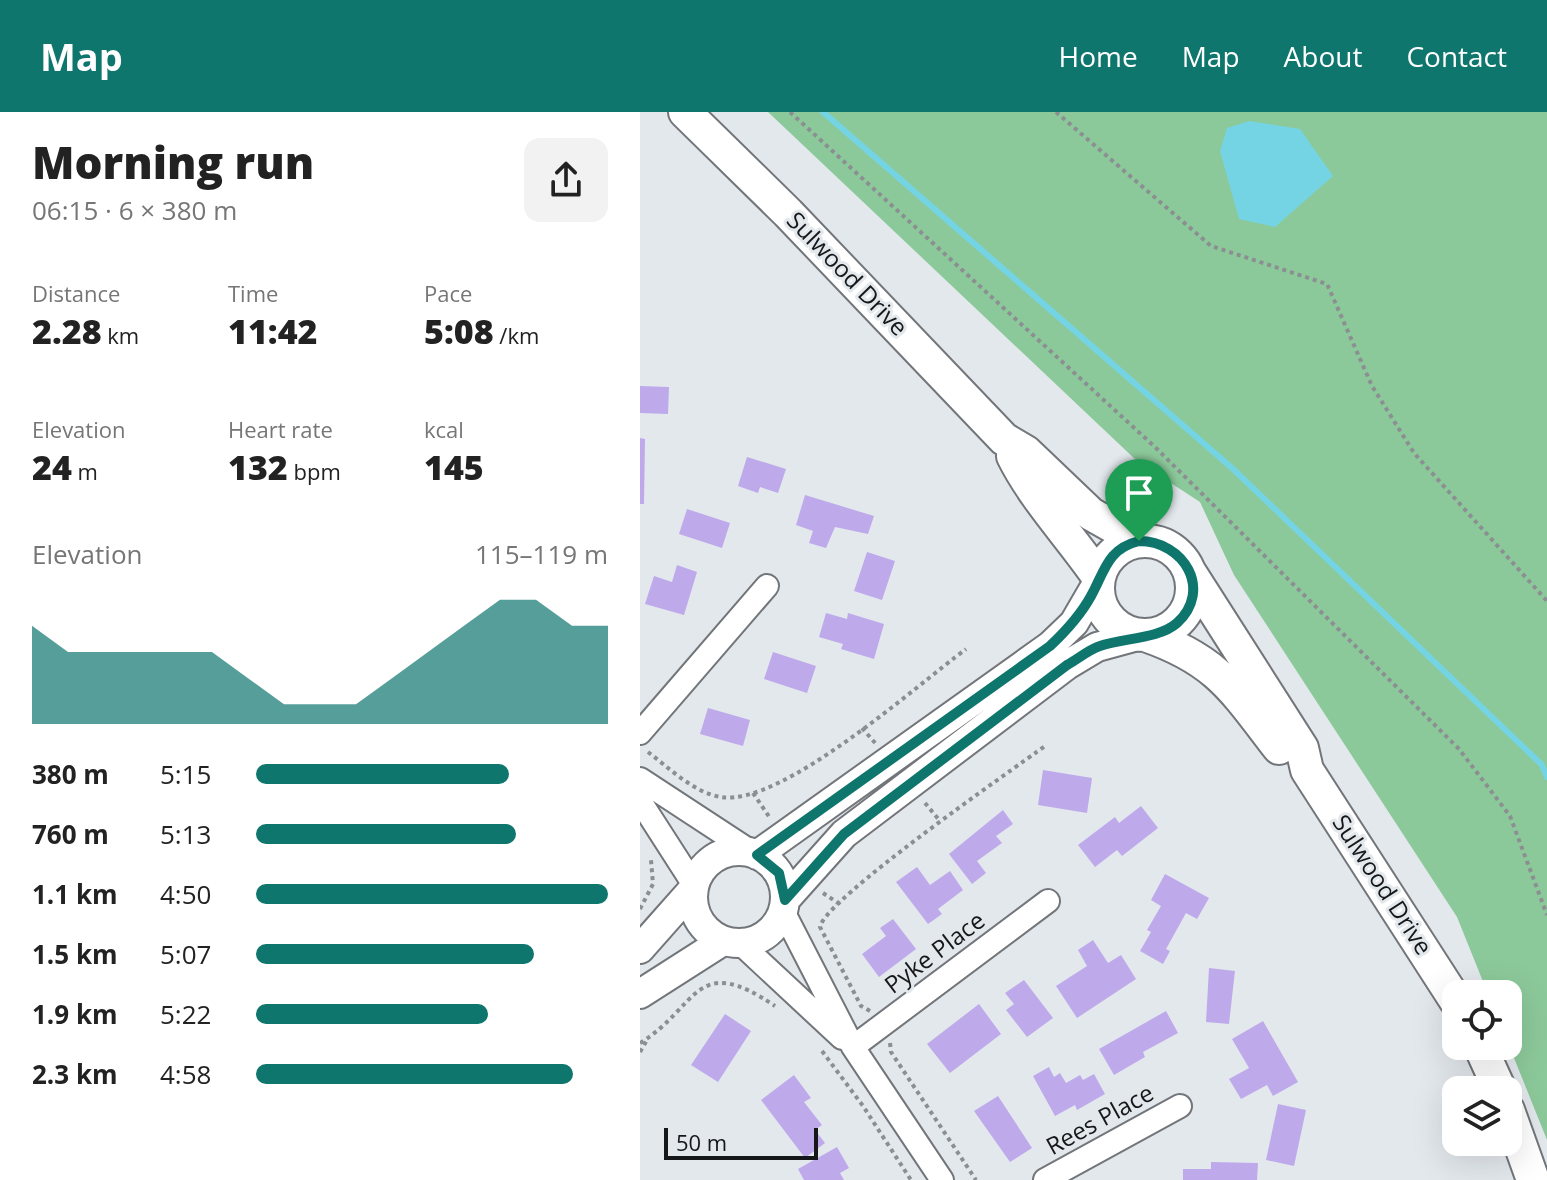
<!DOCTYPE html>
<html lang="en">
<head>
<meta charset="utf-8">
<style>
	body { margin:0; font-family:"Open Sans",sans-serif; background:#f2f2f2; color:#222; height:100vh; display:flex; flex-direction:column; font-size:30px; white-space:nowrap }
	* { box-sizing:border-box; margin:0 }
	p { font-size:26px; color:#767676 }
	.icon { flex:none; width:44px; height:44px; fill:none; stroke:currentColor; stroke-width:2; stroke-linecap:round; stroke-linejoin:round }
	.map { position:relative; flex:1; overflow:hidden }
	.drawer { display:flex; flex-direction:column; background:#fff; width:640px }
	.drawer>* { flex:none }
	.tools { position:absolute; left:802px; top:868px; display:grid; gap:16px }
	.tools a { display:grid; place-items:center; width:80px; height:80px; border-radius:16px; background:#fff; box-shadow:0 8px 32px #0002; font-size:40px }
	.scale { position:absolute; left:24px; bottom:20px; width:154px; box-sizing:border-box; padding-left:8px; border:4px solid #161719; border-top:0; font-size:22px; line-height:28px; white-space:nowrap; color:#161719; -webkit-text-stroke:6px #e3e8ed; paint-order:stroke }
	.pin { position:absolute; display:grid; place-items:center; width:68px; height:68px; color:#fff; margin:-82px -34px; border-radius:50% 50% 50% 0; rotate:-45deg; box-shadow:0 0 8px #0007 }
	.pin .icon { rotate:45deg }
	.round { display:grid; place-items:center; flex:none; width:84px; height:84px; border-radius:16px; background:#f2f2f2 }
	.summary { display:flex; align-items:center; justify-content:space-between; height:136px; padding:0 32px }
	h1 { font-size:44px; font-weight:800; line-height:60px }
	.figures { display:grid; grid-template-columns:repeat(3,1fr); gap:12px; height:136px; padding:8px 32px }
	.figures div { display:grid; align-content:center }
	.figures b { font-size:34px; font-weight:800 }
	.figures small { font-size:22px; font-weight:400 }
	.figures p { font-size:22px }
	.chart { height:224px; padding:16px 32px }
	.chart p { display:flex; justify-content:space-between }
	.chart svg { width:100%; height:144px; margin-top:8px; fill:#0f766e; opacity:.7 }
	ul { padding:0 32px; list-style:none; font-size:26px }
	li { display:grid; grid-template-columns:128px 96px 1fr; align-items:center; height:60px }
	li i { height:20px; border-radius:10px; background:#0f766e }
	header { display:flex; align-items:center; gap:48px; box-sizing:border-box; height:112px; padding:0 40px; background:#0f766e; color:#fff }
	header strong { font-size:38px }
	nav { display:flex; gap:44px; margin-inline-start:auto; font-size:28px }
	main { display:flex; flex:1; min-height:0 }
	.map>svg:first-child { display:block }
</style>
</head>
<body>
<header>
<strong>Map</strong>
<nav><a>Home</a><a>Map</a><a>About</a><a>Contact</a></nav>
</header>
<main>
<section class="drawer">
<div class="summary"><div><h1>Morning run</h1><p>06:15 · 6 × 380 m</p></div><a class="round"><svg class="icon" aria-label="share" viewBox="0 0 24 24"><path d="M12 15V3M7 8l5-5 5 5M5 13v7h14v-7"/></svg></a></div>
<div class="figures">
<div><p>Distance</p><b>2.28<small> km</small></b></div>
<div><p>Time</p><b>11:42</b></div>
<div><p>Pace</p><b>5:08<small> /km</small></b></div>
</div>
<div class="figures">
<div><p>Elevation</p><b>24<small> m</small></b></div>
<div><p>Heart rate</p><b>132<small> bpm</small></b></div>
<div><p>kcal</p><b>145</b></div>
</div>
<div class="chart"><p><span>Elevation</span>115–119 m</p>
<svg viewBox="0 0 160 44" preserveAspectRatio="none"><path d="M0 44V14L10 22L20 22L30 22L40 22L50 22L60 30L70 38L80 38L90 38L100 30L110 22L120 14L130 6L140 6L150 14L160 14V44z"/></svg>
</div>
<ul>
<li><b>380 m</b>5:15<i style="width:72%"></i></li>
<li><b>760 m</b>5:13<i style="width:74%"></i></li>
<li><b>1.1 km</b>4:50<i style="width:100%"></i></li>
<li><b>1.5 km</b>5:07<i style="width:79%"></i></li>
<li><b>1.9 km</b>5:22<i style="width:66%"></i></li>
<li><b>2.3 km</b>4:58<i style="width:90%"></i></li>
</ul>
</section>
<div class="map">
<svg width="907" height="1068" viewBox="0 0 907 1068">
	<rect width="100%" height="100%" fill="#e3e8ed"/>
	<path fill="#8cc99a" d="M128,0H907V1028L868,931V882H848L817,805L594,463L560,390L497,349Z"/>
	<path fill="#75d4e4" d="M609,9L660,17L693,64L635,115L599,107L580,39L587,16Z"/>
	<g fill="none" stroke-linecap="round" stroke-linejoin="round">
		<path stroke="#75d4e4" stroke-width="6" d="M183,0L592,356L902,653L907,665"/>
	</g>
	<path fill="#beaaeb" d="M0,274L29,275L28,302L0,301Z
		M0,326L5,327L4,392H0Z
		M107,345L146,357L138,381L120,375L118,381L98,374Z
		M165,383L234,404L228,422L195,415L186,436L169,431L173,419L156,413Z
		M47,397L90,411L82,436L39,422Z
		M227,440L255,449L242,488L214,479Z
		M37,453L57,460L44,503L5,492L14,464L32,470Z
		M186,501L207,507L208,501L244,512L234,547L201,537L203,532L179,525Z
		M133,540L176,554L167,581L124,567Z
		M68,596L110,608L103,634L60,622Z
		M403,658L452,666L447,701L398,693Z
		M501,694L518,716L482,744L477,738L455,755L438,733L475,705L479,711Z
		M363,698L373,712L356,724L362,731L337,749L346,761L332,772L309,742Z
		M277,755L290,773L310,759L323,778L298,797L302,802L288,812L256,770Z
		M525,762L569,786L557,807L546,801L526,837L530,839L523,852L500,839L511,820L507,818L521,794L511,788Z
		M253,807L276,837L239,865L222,842L246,824L240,816Z
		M453,828L468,851L481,843L496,867L437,906L416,874L447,854L438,838Z
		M569,856L595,859L589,912L566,910Z
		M384,868L413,906L387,925L366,898L374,892L365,881Z
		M339,892L361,922L310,961L287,932Z
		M526,899L538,921L503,940L505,945L474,963L459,937Z
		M85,902L111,919L78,970L51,953Z
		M623,909L658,970L633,984L627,973L601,987L589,967L609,956L592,927Z
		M409,955L414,965L420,961L426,971L440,963L443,968L454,962L465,982L437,998L435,993L415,1004L393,964Z
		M154,963L171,986L164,990L182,1013L175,1018L185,1031L165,1046L121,988Z
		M358,984L392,1036L370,1050L334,999Z
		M638,992L666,998L654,1054L626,1048Z
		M197,1035L209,1056L200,1061L204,1068H164L158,1057Z
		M571,1050L618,1051L617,1068H543V1057H571Z"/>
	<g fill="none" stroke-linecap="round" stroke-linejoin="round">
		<defs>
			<path id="minor" d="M0,621L127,474
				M0,667L113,741
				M0,689L54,773
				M143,799L213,935L302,1068
				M100,831L202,926
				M213,935L408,789
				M405,1068L540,994"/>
			<path id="tertiary" d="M53 785a46 46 0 1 1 92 0a46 46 0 1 1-92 0Z
				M117,743L410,534L434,511L459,468
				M145,788L204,722L427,553L457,535L501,523
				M0,837L54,776
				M0,882L83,829"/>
			<path id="secondary" d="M45,0L148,101L364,327L386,340L451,402L499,429
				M373,344C395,388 431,425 459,466
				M458 476a47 47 0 1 1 94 0a47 47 0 1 1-94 0Z
				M549,459L662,636L667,658L816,889
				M505,523C578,548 594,578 639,636
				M840,934L860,978
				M868,998L893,1068"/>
		</defs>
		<use href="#minor" stroke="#72767a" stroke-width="26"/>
		<use href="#tertiary" stroke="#72767a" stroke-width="32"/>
		<use href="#secondary" stroke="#72767a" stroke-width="36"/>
		<path stroke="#8b8f92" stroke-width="4" stroke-dasharray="4 4" stroke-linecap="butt" d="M150,0L515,335L819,637L870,704L907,803
			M416,0L571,134L687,172L732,274L774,341L907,489
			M222,616L236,632
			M8,640C28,655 54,681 81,685C141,695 276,574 326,537
			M113,681L130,706
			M285,691L300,709
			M183,781L198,791
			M0,797L13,772L11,748
			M230,899L221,894L180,815C184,788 372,658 405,634
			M0,931C59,895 54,839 135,894
			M250,931L251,940L336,1068
			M182,939L223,994L271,1068
			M0,940L7,928"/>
		<use href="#minor" stroke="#fff" stroke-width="22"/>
		<use href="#tertiary" stroke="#fff" stroke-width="28"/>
		<use href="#secondary" stroke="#fff" stroke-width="32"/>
	</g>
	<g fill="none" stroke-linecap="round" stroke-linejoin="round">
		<defs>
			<path id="route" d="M499,429C544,429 573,478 537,511C519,527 482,526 460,534C448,538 438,547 427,553L204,722L145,788L139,761L117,743L410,534C426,519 440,504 451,484C465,459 467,437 499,429Z"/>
		</defs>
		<use href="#route" stroke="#fff" stroke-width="16"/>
		<use href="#route" stroke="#0f766e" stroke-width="10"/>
	</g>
	<g text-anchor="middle" stroke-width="6" stroke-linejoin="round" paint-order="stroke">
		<g font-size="24" fill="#161719" stroke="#e3e8ed">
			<text transform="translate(207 162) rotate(46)" y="8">Sulwood Drive</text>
			<text transform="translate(742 773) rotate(57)" y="8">Sulwood Drive</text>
			<text transform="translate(295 841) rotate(-37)" y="8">Pyke Place</text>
			<text transform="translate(460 1008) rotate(-29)" y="8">Rees Place</text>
		</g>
	</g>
</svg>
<div class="tools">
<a><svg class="icon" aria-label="locate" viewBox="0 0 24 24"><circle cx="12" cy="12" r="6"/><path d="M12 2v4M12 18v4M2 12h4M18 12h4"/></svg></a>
<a><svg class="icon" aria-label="layers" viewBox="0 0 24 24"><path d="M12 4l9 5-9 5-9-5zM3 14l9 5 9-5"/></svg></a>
</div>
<div class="scale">50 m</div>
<div class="pin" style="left:499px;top:429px;background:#1e9e55"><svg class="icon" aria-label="arrive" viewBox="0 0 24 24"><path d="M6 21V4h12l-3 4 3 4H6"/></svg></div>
</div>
</main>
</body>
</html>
